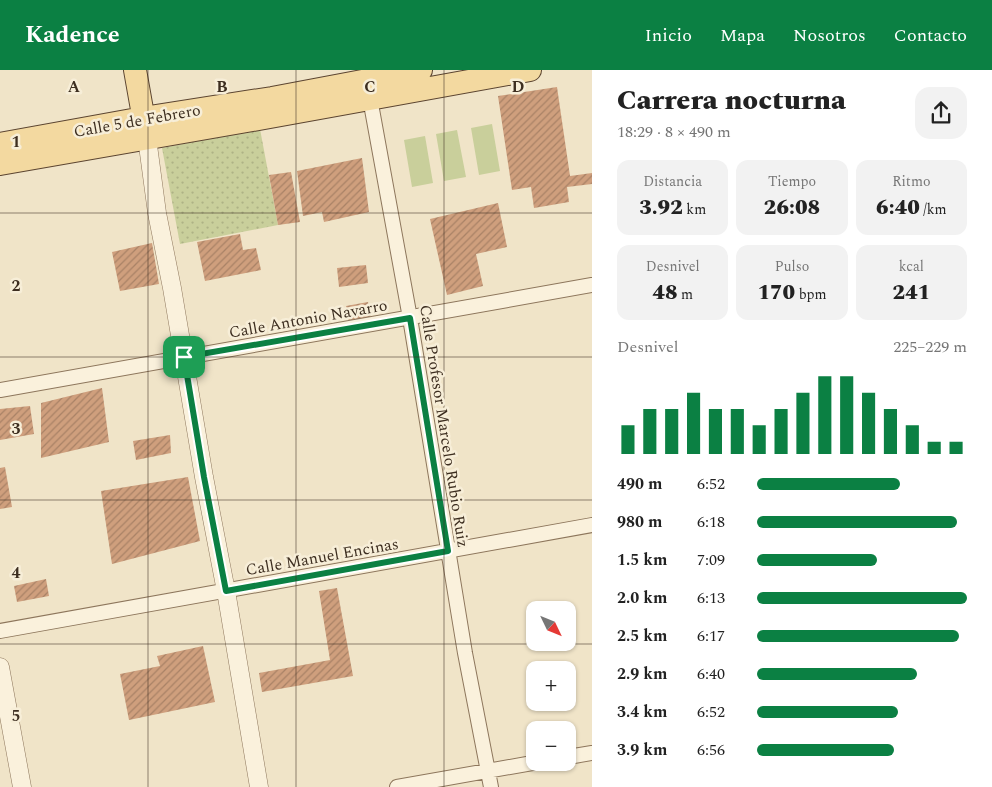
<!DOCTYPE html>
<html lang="es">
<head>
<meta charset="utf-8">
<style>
	body { margin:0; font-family:Spectral,serif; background:#f2f2f2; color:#222; height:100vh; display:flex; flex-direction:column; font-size:19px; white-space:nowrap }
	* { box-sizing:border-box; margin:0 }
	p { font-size:16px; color:#767676 }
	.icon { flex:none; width:28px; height:28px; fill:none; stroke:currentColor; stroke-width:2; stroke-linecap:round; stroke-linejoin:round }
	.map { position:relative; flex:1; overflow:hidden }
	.sheet { display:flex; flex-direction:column; background:#fff; width:400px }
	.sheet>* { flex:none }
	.needle { width:32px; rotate:133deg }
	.tools { position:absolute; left:526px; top:531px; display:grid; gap:10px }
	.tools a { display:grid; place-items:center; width:50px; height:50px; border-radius:10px; background:#fff; box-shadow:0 1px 4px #0004; font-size:25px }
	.pin { position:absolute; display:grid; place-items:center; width:42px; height:42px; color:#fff; margin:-21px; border-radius:10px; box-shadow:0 2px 8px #0006 }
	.round { display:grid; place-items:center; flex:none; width:52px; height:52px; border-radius:15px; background:#f2f2f2 }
	.overview { display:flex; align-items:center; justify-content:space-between; height:85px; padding:0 25px }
	h1 { font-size:28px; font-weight:800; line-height:38px }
	.figures { display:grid; grid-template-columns:repeat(3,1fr); gap:8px; height:85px; padding:5px 25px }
	.figures div { display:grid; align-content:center; border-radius:12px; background:#f2f2f2; text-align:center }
	.figures b { font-size:21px; font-weight:800 }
	.figures small { font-size:14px; font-weight:400 }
	.figures p { font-size:14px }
	.chart { height:140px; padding:10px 25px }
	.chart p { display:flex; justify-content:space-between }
	.chart svg { width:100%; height:90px; margin-top:5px; stroke:#0b8043; stroke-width:6 }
	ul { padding:0 25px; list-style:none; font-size:16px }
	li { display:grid; grid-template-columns:80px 60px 1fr; align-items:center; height:38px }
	li i { height:12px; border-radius:6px; background:#0b8043 }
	header { display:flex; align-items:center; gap:30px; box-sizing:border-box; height:70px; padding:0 25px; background:#0b8043; color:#fff }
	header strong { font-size:24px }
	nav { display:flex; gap:28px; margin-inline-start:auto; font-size:18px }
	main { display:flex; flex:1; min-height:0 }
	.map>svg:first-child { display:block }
</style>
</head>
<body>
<header>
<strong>Kadence</strong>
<nav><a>Inicio</a><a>Mapa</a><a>Nosotros</a><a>Contacto</a></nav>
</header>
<main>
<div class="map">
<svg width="592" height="717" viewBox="0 0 592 717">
	<defs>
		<pattern id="grass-dots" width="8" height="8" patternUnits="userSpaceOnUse" patternTransform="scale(1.25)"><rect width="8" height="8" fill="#c9cf9b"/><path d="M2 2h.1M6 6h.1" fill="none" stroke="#aeb285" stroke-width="1.8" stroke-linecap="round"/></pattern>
		<pattern id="building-hatch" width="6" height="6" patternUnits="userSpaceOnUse" patternTransform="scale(1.25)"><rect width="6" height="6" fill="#cf9f7d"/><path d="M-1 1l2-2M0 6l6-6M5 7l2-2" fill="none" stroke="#a98266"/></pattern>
	</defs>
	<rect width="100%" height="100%" fill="#f0e4c8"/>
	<path fill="url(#grass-dots)" d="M260,59L278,155L180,174L162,78Z"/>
	<path fill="#c9cf9b" d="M492,54L500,101L479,105L471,58Z
		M457,60L466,107L444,111L436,64Z
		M425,66L433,113L412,117L404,70Z"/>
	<path fill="url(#building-hatch)" d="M557,17L570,106L592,103V114L567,117L569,132L534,138L531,117L512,120L498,26Z
		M362,88L369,142L324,152L322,142L303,146L297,101Z
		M291,102L300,152L278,155L269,105Z
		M498,133L507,177L476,184L483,216L447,225L430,149Z
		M240,164L243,180L256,178L261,200L205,211L197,172Z
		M152,173L159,214L120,221L112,182Z
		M366,195L368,213L339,217L337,198Z
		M368,232L371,248L349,253L346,236Z
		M102,318L109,372L41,388V333Z
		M30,336L34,364L0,370V339Z
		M170,365L171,383L136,390L133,371Z
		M5,397L12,437L0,439V398Z
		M188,407L200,471L112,494L101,421Z
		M46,509L49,526L17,532L14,516Z
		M337,518L353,606L262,622L259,603L330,590L319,521Z
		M203,576L215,632L129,650L120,604L160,596L157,586Z"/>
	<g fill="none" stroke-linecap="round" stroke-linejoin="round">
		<defs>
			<path id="minor" d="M369,23L410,248L465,583L491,717
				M0,320L592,215
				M0,561L592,455
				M568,687L592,683
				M397,717L538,692"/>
			<path id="tertiary" d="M147,68L157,143L172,218L204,407L226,521L259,717
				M0,597L22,717"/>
			<path id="primary" d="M135,0L146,62
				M0,74L143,48L272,28L421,0
				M0,94L270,47L530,0"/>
		</defs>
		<use href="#minor" stroke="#8d765c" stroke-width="16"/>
		<use href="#tertiary" stroke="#8d765c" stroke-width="19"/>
		<use href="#primary" stroke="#5b4430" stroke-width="24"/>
		<use href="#minor" stroke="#faf1dc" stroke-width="14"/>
		<use href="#tertiary" stroke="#faf1dc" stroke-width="18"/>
		<use href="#primary" stroke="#f3d9a0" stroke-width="22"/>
	</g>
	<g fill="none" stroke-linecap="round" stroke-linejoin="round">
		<defs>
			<path id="route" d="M410,248L448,481L226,521L204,407L184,287Z"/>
		</defs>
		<use href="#route" stroke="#fff" stroke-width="10"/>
		<use href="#route" stroke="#0b8043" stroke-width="6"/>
	</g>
	<path fill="none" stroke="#3d2e20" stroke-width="1" stroke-opacity="0.55" d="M148,0V717M296,0V717M444,0V717M0,143H592M0,287H592M0,430H592M0,574H592"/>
	<g text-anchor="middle" stroke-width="5" stroke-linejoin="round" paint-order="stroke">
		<g font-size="16" fill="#3d2e20" stroke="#f7eed8">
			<text transform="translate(137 50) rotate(-10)" y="6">Calle 5 de Febrero</text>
			<text transform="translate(308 248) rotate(-10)" y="6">Calle Antonio Navarro</text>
			<text transform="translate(445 356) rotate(81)" y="6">Calle Profesor Marcelo Rubio Ruiz</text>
			<text transform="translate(322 486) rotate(-10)" y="6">Calle Manuel Encinas</text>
		</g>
	</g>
	<g font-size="16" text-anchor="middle" font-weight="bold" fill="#3d2e20" stroke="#f7eed8" stroke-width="5" stroke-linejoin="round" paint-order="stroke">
		<text x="74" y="22">A</text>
		<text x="222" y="22">B</text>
		<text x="370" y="22">C</text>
		<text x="518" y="22">D</text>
		<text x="16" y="77">1</text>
		<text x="16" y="221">2</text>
		<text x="16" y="364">3</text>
		<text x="16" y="508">4</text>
		<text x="16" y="651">5</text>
	</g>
</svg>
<div class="tools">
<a><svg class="needle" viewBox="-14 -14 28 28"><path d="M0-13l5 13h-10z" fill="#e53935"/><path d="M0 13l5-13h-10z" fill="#767676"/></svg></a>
<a>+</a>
<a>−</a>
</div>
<div class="pin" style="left:184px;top:287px;background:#1e9e55"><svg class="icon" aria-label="arrive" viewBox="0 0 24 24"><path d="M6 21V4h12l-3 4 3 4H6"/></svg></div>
</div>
<section class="sheet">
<div class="overview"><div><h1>Carrera nocturna</h1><p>18:29 · 8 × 490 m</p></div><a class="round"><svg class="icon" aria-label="share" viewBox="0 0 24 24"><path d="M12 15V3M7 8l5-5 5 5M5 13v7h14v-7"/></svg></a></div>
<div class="figures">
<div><p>Distancia</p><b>3.92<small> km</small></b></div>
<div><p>Tiempo</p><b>26:08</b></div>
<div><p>Ritmo</p><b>6:40<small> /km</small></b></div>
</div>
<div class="figures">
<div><p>Desnivel</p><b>48<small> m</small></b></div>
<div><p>Pulso</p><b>170<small> bpm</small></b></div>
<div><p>kcal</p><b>241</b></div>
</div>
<div class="chart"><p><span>Desnivel</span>225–229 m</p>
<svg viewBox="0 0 160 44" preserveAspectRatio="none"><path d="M5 44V30M15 44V22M25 44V22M35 44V14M45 44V22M55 44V22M65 44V30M75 44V22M85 44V14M95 44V6M105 44V6M115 44V14M125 44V22M135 44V30M145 44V38M155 44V38"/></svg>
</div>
<ul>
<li><b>490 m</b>6:52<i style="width:68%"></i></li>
<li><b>980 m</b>6:18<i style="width:95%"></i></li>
<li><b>1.5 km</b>7:09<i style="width:57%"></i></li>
<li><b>2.0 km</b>6:13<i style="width:100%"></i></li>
<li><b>2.5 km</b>6:17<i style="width:96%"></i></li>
<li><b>2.9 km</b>6:40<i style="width:76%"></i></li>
<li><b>3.4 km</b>6:52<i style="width:67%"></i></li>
<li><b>3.9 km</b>6:56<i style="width:65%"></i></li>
</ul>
</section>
</main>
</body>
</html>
